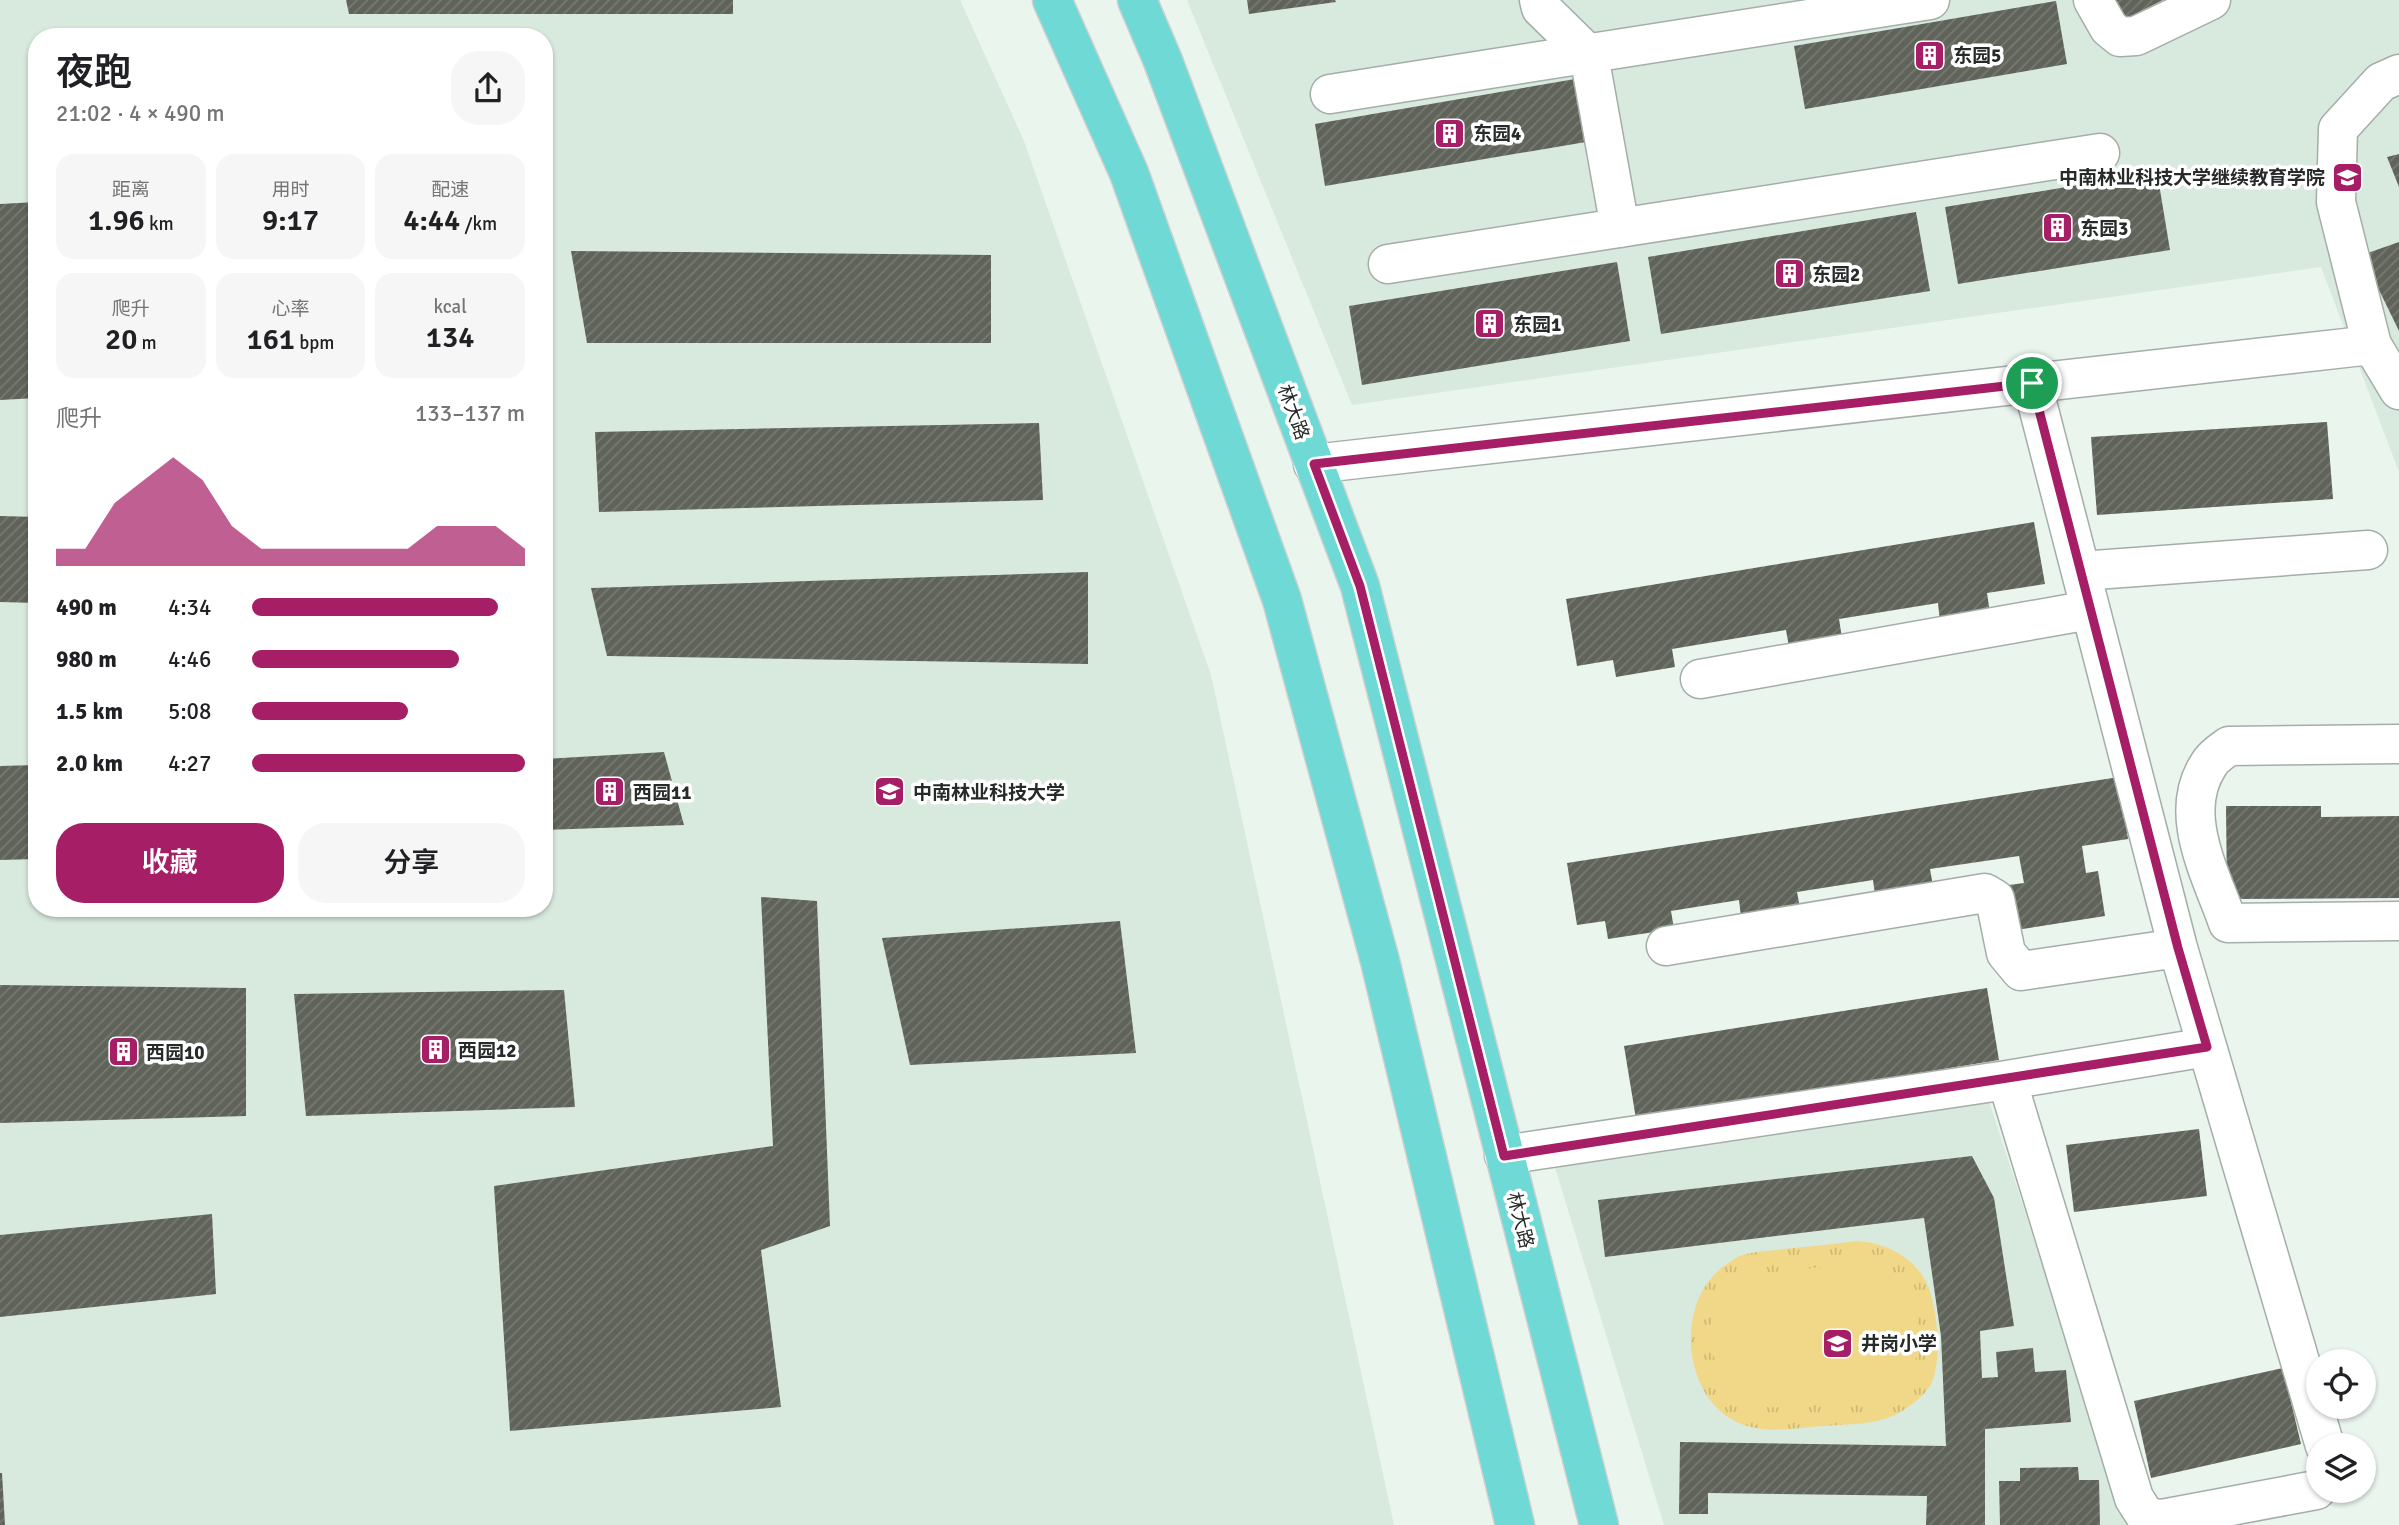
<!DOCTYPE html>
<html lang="zh">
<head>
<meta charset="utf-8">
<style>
	body { margin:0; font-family:Signika,"Noto Sans SC",sans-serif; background:#f6f6f6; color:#202124; height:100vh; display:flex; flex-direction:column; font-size:26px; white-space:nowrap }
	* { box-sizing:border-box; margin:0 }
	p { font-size:23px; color:#757577 }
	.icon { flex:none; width:38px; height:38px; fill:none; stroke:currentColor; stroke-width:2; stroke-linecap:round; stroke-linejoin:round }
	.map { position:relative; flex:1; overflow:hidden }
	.side { position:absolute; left:28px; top:28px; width:525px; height:889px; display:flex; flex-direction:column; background:#fff; border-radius:28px; box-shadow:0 2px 5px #0004 }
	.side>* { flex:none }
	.buttons { position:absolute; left:2306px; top:1349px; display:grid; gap:14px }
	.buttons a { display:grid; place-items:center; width:70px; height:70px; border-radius:50%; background:#fff; box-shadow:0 2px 5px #0004; font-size:35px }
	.pin { position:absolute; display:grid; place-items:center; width:60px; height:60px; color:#fff; margin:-30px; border:4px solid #fff; border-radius:50%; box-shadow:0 2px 7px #0007 }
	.round { display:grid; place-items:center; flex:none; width:74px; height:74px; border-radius:28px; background:#f6f6f6 }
	.overview { display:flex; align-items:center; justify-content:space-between; height:119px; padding:0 28px }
	h1 { font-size:38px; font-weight:600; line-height:52px }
	.figures { display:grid; grid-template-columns:repeat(3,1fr); gap:10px; height:119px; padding:7px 28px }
	.figures div { display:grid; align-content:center; border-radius:18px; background:#f6f6f6; text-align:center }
	.figures b { font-size:30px; font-weight:600 }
	.figures small { font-size:19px; font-weight:400 }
	.figures p { font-size:19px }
	.chart { height:196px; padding:14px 28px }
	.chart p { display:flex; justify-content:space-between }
	.chart svg { width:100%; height:126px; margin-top:7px; fill:#a61e65; opacity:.7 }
	.button { display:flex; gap:14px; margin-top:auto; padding:14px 28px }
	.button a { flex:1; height:80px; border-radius:28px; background:#a61e65; color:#fff; font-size:28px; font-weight:600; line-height:80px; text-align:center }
	.button a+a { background:#f6f6f6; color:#202124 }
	ul { padding:0 28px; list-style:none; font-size:23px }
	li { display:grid; grid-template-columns:112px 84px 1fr; align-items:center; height:52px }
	li i { height:18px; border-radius:9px; background:#a61e65 }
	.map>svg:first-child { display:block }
</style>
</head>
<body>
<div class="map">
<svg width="2399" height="1525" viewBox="0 0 2399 1525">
	<defs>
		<pattern id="grass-tufts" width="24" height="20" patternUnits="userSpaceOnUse" patternTransform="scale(1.75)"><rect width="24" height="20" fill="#f1d888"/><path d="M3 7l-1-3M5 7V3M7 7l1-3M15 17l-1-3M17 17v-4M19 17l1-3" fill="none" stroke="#ceba75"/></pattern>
		<pattern id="building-hatch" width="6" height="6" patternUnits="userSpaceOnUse" patternTransform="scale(1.75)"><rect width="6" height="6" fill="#5f6359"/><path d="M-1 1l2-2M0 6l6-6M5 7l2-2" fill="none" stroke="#777a72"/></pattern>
	</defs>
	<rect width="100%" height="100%" fill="#eaf5ee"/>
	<path fill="#d8eade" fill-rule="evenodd" d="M0,0H960L1024,141L1211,675L1394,1525H0ZM37,37H544V908H37Z
		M1187,0H2399V472L2321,267L1352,405Z
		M1988,1098L2127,1525H1664L1553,1161Z"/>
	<path fill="url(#grass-tufts)" d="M1857,1241C1885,1243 1913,1256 1926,1282C1938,1306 1943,1363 1930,1386C1924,1396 1908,1408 1897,1414C1875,1425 1849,1424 1825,1426C1801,1427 1774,1433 1751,1427C1682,1411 1670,1301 1727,1264C1733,1260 1739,1255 1746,1254C1757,1251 1771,1251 1783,1249C1807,1247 1832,1244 1857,1241Z"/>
	<path fill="#f1d888" d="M1853,1263C1868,1266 1880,1268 1892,1277C1923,1302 1930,1366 1895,1389C1873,1404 1842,1401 1817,1403C1802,1404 1773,1410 1759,1406C1701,1387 1693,1297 1753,1275C1762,1272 1775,1272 1785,1271C1807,1269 1830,1266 1853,1263Z"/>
	<path fill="url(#building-hatch)" d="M346,0H733V14H349Z
		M1247,0H1335L1336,2L1249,14Z
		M2106,0H2163L2117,23Z
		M2056,1L2067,64L1805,109L1794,46Z
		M1575,79L1586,142L1325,186L1315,124Z
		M2399,154V187L2387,157Z
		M2157,172L2170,250L1958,284L1945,207Z
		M37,202V398L0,400V204Z
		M1916,212L1930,291L1661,334L1648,257Z
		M2399,242V331L2362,255Z
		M571,251L991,255V343H587Z
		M1617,262L1630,341L1362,385L1349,306Z
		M2327,422L2333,499L2097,515L2091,437Z
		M1039,423L1043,500L599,512L595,432Z
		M0,516L37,517V603L0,602Z
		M2034,522L2045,584L1987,593L1990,613L1940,622L1938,603L1839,619L1842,638L1789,647L1786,630L1672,649L1675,667L1616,677L1613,660L1577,666L1566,599Z
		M1088,572V664L607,656L591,588Z
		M664,752L684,825L544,830V759Z
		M37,765V859L0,860V766Z
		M2119,777L2128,839L2082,846L2086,873L2098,871L2105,916L2016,930L2009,885L2024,883L2019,856L1930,869L1933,886L1875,895L1873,880L1797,892L1800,908L1741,917L1739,900L1671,911L1674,929L1608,939L1605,921L1577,925L1567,863Z
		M2226,806H2321V817L2399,816V898L2227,899Z
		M761,897L817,901L830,1226L761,1250L781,1407L510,1431L494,1186L773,1146Z
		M1120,921L1136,1053L910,1065L882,938Z
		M0,985L246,988V1116L0,1123Z
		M1987,988L1999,1060L1636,1119L1624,1046Z
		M564,990L575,1107L306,1116L294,994Z
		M2199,1129L2207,1196L2074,1212L2066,1145Z
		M1972,1156L1994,1198L2014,1326L1980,1331L1982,1378L1998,1377L1996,1352L2033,1348L2035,1372L2066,1370L2071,1422L1985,1429V1525H1926L1927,1496L1708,1493V1514H1679L1680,1442L1946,1446L1941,1336L1924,1218L1605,1257L1598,1200Z
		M212,1214L216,1294L0,1317V1235Z
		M2283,1368L2301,1444L2151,1478L2134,1401Z
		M2078,1467L2079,1480H2099L2100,1525H2000L1999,1481H2020V1468Z
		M0,1473H2L5,1525H0Z"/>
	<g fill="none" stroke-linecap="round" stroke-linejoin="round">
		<defs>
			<path id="minor" d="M1539,0L1541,8L1589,55L1620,228
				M2093,0L2109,28L2120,37L2136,36L2211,0
				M2399,74L2381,82L2338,129L2336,202L2372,345L2399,390
				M1330,94L1930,0
				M1388,264L2100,153
				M2032,383L2178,948L2325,1446
				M1313,464L2372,345
				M2081,571L2368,550
				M1700,679L2090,610
				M2399,744L2229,746C2222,751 2213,757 2209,764C2176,813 2211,874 2228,923L2399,921
				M1666,946L1985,893L1995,899L2006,953L2021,971L2178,948
				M2007,1080L2207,1047
				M1504,1155L2007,1080L2134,1498L2146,1517L2162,1519L2316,1490L2319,1487"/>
			<path id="major" d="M1052,0L1129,173L1282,600L1380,961L1515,1525
				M1137,0L1163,61L1360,586L1599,1525"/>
		</defs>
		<use href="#minor" stroke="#a4aea8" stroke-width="41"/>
		<use href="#major" stroke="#cfd0d0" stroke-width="41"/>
		<use href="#minor" stroke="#fff" stroke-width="38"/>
		<use href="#major" stroke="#6ed9d5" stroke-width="38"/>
	</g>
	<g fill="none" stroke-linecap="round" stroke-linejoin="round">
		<defs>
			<path id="route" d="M2032,383L2178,948L2207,1047L1504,1156L1360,586L1314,464Z"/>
		</defs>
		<use href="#route" stroke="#fff" stroke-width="14"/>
		<use href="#route" stroke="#a61e65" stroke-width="9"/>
	</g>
	<defs>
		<symbol id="building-square" viewBox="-11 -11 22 22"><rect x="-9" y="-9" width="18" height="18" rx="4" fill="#a61e65" stroke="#fff"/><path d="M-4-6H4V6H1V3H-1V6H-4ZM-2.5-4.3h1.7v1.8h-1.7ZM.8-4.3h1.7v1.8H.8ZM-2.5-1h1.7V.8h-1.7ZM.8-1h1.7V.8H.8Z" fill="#fff"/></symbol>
		<symbol id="university-square" viewBox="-11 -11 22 22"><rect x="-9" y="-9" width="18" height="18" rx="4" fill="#a61e65" stroke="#fff"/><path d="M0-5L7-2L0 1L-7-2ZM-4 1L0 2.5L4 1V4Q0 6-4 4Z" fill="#fff"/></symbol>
		<symbol id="school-square" viewBox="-11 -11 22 22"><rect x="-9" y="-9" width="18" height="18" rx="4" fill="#a61e65" stroke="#fff"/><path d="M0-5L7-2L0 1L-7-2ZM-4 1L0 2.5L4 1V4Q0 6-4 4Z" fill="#fff"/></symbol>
	</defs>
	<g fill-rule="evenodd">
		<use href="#building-square" x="1912" y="38" width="35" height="35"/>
		<use href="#building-square" x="1432" y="116" width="35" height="35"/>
		<use href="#university-square" x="2330" y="160" width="35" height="35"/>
		<use href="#building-square" x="2040" y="210" width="35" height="35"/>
		<use href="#building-square" x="1772" y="256" width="35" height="35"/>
		<use href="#building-square" x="1472" y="306" width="35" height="35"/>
		<use href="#building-square" x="592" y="774" width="35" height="35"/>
		<use href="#university-square" x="872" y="774" width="35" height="35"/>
		<use href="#building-square" x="418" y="1032" width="35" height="35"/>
		<use href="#building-square" x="106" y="1034" width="35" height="35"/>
		<use href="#school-square" x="1820" y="1326" width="35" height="35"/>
	</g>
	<g text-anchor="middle" stroke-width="7" stroke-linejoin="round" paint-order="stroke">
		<g font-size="19" font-weight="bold" fill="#262a28" stroke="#fff" text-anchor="start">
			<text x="1953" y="62">东园5</text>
			<text x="1473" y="140">东园4</text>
			<text x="2325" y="184" text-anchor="end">中南林业科技大学继续教育学院</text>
			<text x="2080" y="235">东园3</text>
			<text x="1812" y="281">东园2</text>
			<text x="1513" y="331">东园1</text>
			<text x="633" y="799">西园11</text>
			<text x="913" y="799">中南林业科技大学</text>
			<text x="458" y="1057">西园12</text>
			<text x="146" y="1059">西园10</text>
			<text x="1861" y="1350">井岗小学</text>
		</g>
		<g font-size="19" fill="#262a28" stroke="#fff">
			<text transform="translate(1294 412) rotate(70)" y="7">林大路</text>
			<text transform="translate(1521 1220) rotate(76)" y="7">林大路</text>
		</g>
	</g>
</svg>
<div class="buttons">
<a><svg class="icon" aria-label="locate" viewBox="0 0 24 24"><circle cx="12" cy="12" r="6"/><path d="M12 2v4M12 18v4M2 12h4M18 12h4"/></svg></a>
<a><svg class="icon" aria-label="layers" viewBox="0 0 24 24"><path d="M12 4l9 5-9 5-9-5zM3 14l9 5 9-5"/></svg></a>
</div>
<div class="pin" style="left:2032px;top:383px;background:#1e9e55"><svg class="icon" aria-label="arrive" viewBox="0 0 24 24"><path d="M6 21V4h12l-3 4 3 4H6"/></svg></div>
<section class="side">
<div class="overview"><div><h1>夜跑</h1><p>21:02 · 4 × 490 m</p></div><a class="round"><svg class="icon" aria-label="share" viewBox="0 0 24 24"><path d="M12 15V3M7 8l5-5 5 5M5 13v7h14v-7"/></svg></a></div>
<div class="figures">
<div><p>距离</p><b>1.96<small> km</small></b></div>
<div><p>用时</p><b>9:17</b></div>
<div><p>配速</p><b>4:44<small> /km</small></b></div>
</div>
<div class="figures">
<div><p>爬升</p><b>20<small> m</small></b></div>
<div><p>心率</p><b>161<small> bpm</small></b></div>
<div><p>kcal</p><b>134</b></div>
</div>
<div class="chart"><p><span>爬升</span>133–137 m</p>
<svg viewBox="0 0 160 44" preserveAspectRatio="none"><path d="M0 44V38L10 38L20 22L30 14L40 6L50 14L60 30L70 38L80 38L90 38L100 38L110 38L120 38L130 30L140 30L150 30L160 38V44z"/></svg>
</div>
<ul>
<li><b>490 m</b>4:34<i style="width:90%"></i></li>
<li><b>980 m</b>4:46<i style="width:76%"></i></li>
<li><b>1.5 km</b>5:08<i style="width:57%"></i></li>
<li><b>2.0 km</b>4:27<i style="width:100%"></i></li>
</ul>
<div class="button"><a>收藏</a><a>分享</a></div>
</section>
</div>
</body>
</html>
